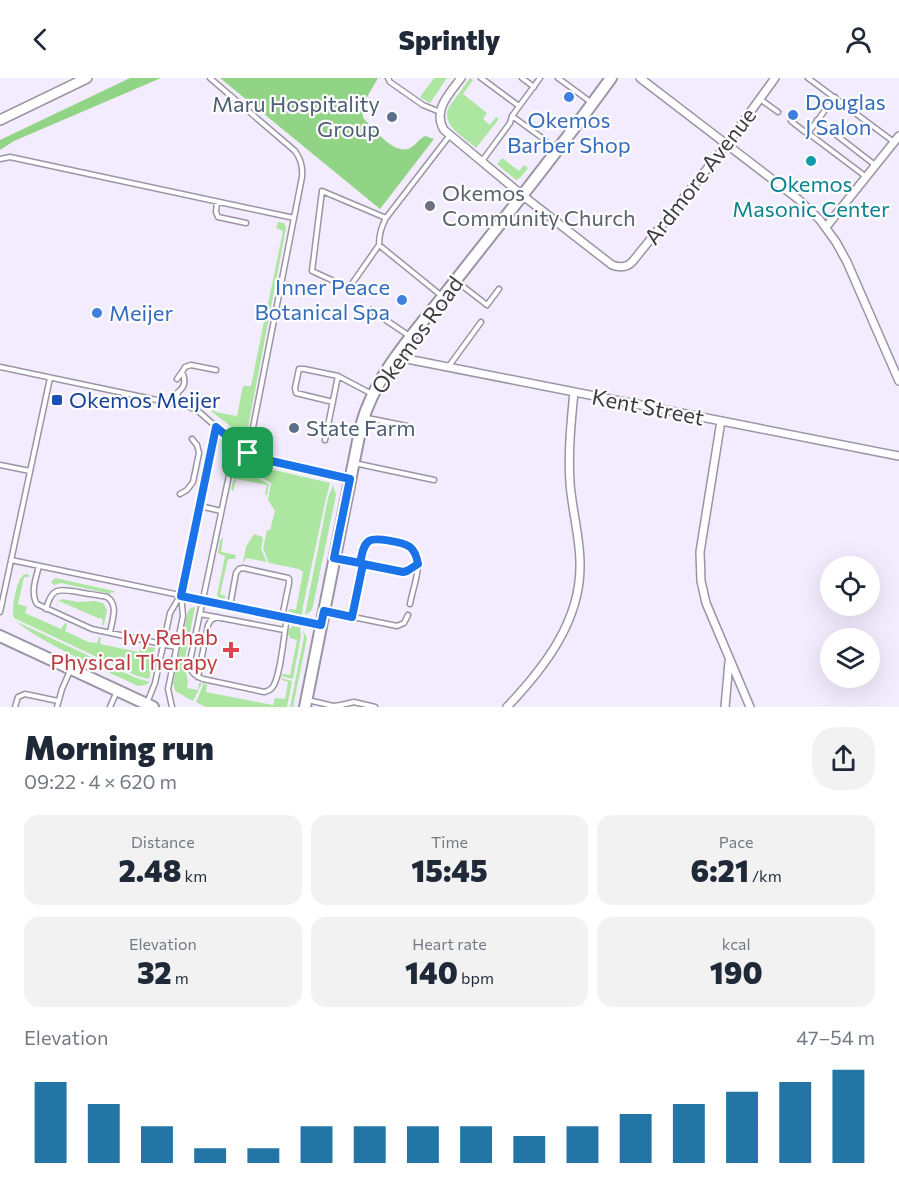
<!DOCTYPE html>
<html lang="en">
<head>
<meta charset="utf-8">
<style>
	body { margin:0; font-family:Commissioner,sans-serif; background:#f2f2f3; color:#1f2937; height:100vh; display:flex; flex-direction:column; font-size:22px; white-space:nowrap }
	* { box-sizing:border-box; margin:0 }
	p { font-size:20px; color:#747a83 }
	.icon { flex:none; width:33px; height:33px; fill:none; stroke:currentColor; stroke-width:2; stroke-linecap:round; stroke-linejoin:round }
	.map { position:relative; height:629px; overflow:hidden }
	.details { display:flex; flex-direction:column; background:#fff; flex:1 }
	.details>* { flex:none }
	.buttons { position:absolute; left:820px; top:478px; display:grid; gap:12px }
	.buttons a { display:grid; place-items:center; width:60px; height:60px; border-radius:50%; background:#fff; box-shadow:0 6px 24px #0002; font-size:30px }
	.pin { position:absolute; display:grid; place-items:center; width:51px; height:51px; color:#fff; margin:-26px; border-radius:12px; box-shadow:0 3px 9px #0006 }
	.round { display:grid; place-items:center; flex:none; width:63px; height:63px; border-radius:24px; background:#f2f2f3 }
	.summary { display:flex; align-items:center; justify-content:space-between; height:102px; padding:0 24px }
	h1 { font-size:33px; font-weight:800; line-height:45px }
	.figures { display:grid; grid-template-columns:repeat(3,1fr); gap:9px; height:102px; padding:6px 24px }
	.figures div { display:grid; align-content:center; border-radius:15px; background:#f2f2f3; text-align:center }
	.figures b { font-size:30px; font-weight:800 }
	.figures small { font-size:16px; font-weight:400 }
	.figures p { font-size:16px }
	.chart { height:168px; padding:12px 24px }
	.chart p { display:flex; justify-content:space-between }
	.chart svg { width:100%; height:108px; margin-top:6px; stroke:#2375a6; stroke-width:6 }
	header { display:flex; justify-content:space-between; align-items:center; height:78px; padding:0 24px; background:#fff; font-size:27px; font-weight:800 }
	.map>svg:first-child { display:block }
</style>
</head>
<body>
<header><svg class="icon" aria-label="back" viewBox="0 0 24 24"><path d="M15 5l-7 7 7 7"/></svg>Sprintly<svg class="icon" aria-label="person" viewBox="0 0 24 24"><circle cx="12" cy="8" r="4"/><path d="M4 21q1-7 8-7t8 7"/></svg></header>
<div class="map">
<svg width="899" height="629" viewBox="0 0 899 629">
	<rect width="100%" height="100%" fill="#f3ecfe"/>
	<path fill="#ace6a0" d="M434,0H447L430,25L420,19Z
		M470,0L473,2L463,16L487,35L483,41L490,47L496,39L499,41L476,70C464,59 440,47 449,29Z
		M502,80L519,93L524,87L528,90L520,100L516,102L497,86Z
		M278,144L284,145L286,150L247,355L243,358L239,359L228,346L212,334L213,326H215V334L237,338L243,308H251L266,234L259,232L260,226H268L283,153L276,150Z
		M243,378L257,388L330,405L326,420L303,528L302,537L290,534L288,532L291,531L296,532L303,494L299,491L269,485L263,470L267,452H270L275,433L268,422L271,405L243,390L244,385L236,383L238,379Z
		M243,392L269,406L267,417H265L267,407L236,401L233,414L231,410L235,398L241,399Z
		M333,407L336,417L313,528L311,533L305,537L328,420Z
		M254,456L263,459L261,471L267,484L246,480L245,483L243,485L246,469Z
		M223,460L221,474L236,477L235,481H228L220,516L226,518L224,521L219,520L217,517L225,478L219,476L218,474L220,462Z
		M28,496L29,498L28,499H24L18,526L27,529L25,535L61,551L64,546L66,545L67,547L65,553L88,564L97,565L99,559L101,560L100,566L139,574L141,568L155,570L149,601L137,598L14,540C11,530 16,505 23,497Z
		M55,500L114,513L115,515L111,514V516L61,505L54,507L51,504Z
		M62,521L78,524L95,523L103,525L107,532L104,547H102L103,541L98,540L59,523L56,529L58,523Z
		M195,529L185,580V591L188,603L187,610L198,612L199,605H202L193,623L175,613L173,605L188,533L191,530Z
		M15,543L136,600L150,604L145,607L138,608C98,589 51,570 15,543Z
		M293,548L300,550L301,557L293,601L281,598L283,596L290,597L297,562L290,560L288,556L289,551Z
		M303,552L307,560L293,629H290L304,559Z
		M281,600L292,603L287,629H206L196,624L204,605L207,607L206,614L273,627L275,620L285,621L288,604L282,602Z"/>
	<path fill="#92d485" d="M130,0H161L14,63L0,72V62Z
		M220,0H378C372,12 358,28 364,41C374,51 395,78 410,70C416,67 419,61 425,58L434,61L380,131Z"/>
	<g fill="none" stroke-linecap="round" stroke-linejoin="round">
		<defs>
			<path id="service" d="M210,0L295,73C301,81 303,89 302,99L248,375
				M388,0L390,4L423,27L440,34
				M481,0L519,28
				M522,0L534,9
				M558,0L592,25
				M808,0L894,64
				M835,19L808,55L865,98
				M760,21L778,34
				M512,38L545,62
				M817,42L875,87
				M791,43L805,54L808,55
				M0,81L10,79L294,140
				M482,83L510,45L512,38L540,0
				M217,124L216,134L218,139L246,145
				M379,167L349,210L312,193L322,113L386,140
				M456,203L487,227L499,211
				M443,219L379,167C379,157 381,149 386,140L450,57
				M371,232L408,257
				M449,288L481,244
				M0,289L190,329L198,333L229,360L253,378L270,383L350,401
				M177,301L182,294
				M333,324L296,315L295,310L299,291H304L338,298L372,316
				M176,326L178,314C185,309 186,302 182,294L185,289L191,287L216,292
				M367,340L407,348
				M325,362L338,298
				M239,368L232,383L190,583C189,593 194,598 203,601L264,614C268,613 269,613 272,610C281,600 284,553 287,540
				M354,385L434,402
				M0,387L30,393
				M180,416L187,412L193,404L199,375L197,367L192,361
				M200,428L221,433
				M335,480L403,494L407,493L418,486
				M11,482L319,546
				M360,485C362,478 362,468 368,464C375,459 402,464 409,469C413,472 417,479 418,484C419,496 412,514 410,526
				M39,488C36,500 30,515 37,526L92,551L176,569
				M230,528L236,495L239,491L243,490L288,500L289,501V505L282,539
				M46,531C52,509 58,511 78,514C88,516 98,517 107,519C119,527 112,542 110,555
				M324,533L397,548L404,545L408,537
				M0,534L50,300
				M200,536L284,552
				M352,539L363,486
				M198,599L208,547L211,542L217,539
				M308,622L333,628L341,627V629
				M147,625L155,605L170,535L180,518
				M341,627L354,624L375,629
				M15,629L18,619L25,616L58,623
				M57,629L62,611L70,593
				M110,629L117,613
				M172,629L168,611L183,538L181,517L216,350"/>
			<path id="minor" d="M461,0C450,15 432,32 444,52L522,117L612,187C620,190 627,190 633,183L727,66L775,0
				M640,0L798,121L820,142L836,164L847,184L899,303
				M826,149L899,58
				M397,279L899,378
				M721,343L700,474L701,503L706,525L750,629
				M507,629C544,590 581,543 580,486C580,459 572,432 570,405C568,374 571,344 574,314
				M725,629L729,584"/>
			<path id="tertiary" d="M0,42L87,0"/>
			<path id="secondary" d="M305,629L361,348C375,295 419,250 452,207C506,138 560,71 611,0"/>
			<path id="primary" d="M0,558L153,629"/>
		</defs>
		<use href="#service" stroke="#9b94a5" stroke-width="7"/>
		<use href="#minor" stroke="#9b94a5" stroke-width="10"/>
		<use href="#tertiary" stroke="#9b94a5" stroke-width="12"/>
		<use href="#secondary" stroke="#9b94a5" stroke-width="14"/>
		<use href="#primary" stroke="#9b94a5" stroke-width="14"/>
		<use href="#service" stroke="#fff" stroke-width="4"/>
		<use href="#minor" stroke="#fff" stroke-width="7"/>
		<use href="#tertiary" stroke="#fff" stroke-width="9"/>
		<use href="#secondary" stroke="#fff" stroke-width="10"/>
		<use href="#primary" stroke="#fff" stroke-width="10"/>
	</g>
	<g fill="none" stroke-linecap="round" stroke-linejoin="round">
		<defs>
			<path id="route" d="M216,349L239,368L258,380L350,401L334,480L360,485C362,478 362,468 369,463C375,459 403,464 410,469C415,473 417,480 418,486L407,493L403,494L363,486L352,539L324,533L321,547L181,518Z"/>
		</defs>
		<use href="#route" stroke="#fff" stroke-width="12"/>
		<use href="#route" stroke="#1a73e8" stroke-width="8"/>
	</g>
	<g fill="#3f7fe0" stroke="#fdfdfd" stroke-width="2">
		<circle cx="569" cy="19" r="6"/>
		<circle cx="793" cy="37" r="6"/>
		<circle cx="402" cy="222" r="6"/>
		<circle cx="97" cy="235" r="6"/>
	</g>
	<g fill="#5c6f8a" stroke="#fdfdfd" stroke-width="2">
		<circle cx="392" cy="39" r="6"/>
		<circle cx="294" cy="350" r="6"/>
	</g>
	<circle fill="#0f9aa8" stroke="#fdfdfd" stroke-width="2" cx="811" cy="83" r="6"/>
	<circle fill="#6b7280" stroke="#fdfdfd" stroke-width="2" cx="430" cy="128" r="6"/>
	<rect fill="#1a4fb4" stroke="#fdfdfd" stroke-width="2" x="51" y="316" width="12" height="12" rx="3"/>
	<path fill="#e0444e" stroke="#fdfdfd" stroke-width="2" d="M228 563h6v6h6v6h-6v6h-6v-6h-6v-6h6z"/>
	<g text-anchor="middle" stroke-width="4.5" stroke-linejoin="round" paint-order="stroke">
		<g font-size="22" fill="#366cbe" stroke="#fdfdfd" text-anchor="start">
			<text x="805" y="32">Douglas<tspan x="805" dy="25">J Salon</tspan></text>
			<text x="569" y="50" text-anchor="middle">Okemos<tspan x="569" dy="25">Barber Shop</tspan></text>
			<text x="390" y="217" text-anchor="end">Inner Peace<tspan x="390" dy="25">Botanical Spa</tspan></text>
			<text x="109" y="243">Meijer</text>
		</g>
		<g font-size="22" fill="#4e5e75" stroke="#fdfdfd" text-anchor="end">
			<text x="380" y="34">Maru Hospitality<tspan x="380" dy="25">Group</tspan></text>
			<text x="306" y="358" text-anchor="start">State Farm</text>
		</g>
		<g font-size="22" fill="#3e3b42" stroke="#fdfdfd">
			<text transform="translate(700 98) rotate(-52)" y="8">Ardmore Avenue</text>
			<text transform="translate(417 257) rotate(-54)" y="8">Okemos Road</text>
			<text transform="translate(648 329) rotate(11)" y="8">Kent Street</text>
		</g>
		<g font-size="22" fill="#0d838f" stroke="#fdfdfd">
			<text x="811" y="114">Okemos<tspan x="811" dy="25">Masonic Center</tspan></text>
		</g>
		<g font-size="22" fill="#5b616d" stroke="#fdfdfd" text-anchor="start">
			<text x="442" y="123">Okemos<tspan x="442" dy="25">Community Church</tspan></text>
		</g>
		<g font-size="22" fill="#164399" stroke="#fdfdfd" text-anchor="start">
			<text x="69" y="330">Okemos Meijer</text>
		</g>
		<g font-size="22" fill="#be3a42" stroke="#fdfdfd" text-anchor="end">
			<text x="218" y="567">Ivy Rehab<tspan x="218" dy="25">Physical Therapy</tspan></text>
		</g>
	</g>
</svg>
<div class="buttons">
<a><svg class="icon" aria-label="locate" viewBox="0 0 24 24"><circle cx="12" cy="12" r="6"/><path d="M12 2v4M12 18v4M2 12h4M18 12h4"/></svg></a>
<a><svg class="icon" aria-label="layers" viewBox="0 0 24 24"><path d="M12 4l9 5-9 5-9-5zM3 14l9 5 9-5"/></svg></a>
</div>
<div class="pin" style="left:248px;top:375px;background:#1e9e55"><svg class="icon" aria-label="arrive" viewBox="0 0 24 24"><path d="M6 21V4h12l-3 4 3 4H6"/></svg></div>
</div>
<section class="details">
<div class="summary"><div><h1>Morning run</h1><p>09:22 · 4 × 620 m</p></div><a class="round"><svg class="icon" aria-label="share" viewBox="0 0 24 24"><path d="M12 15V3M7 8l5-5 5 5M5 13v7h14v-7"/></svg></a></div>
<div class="figures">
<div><p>Distance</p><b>2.48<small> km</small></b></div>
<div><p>Time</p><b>15:45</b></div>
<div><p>Pace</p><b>6:21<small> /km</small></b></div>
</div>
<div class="figures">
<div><p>Elevation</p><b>32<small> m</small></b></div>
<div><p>Heart rate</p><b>140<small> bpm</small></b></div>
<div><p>kcal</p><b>190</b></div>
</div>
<div class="chart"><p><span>Elevation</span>47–54 m</p>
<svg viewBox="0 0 160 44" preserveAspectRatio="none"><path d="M5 44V11M15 44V20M25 44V29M35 44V38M45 44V38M55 44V29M65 44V29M75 44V29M85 44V29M95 44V33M105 44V29M115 44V24M125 44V20M135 44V15M145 44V11M155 44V6"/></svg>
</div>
</section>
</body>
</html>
